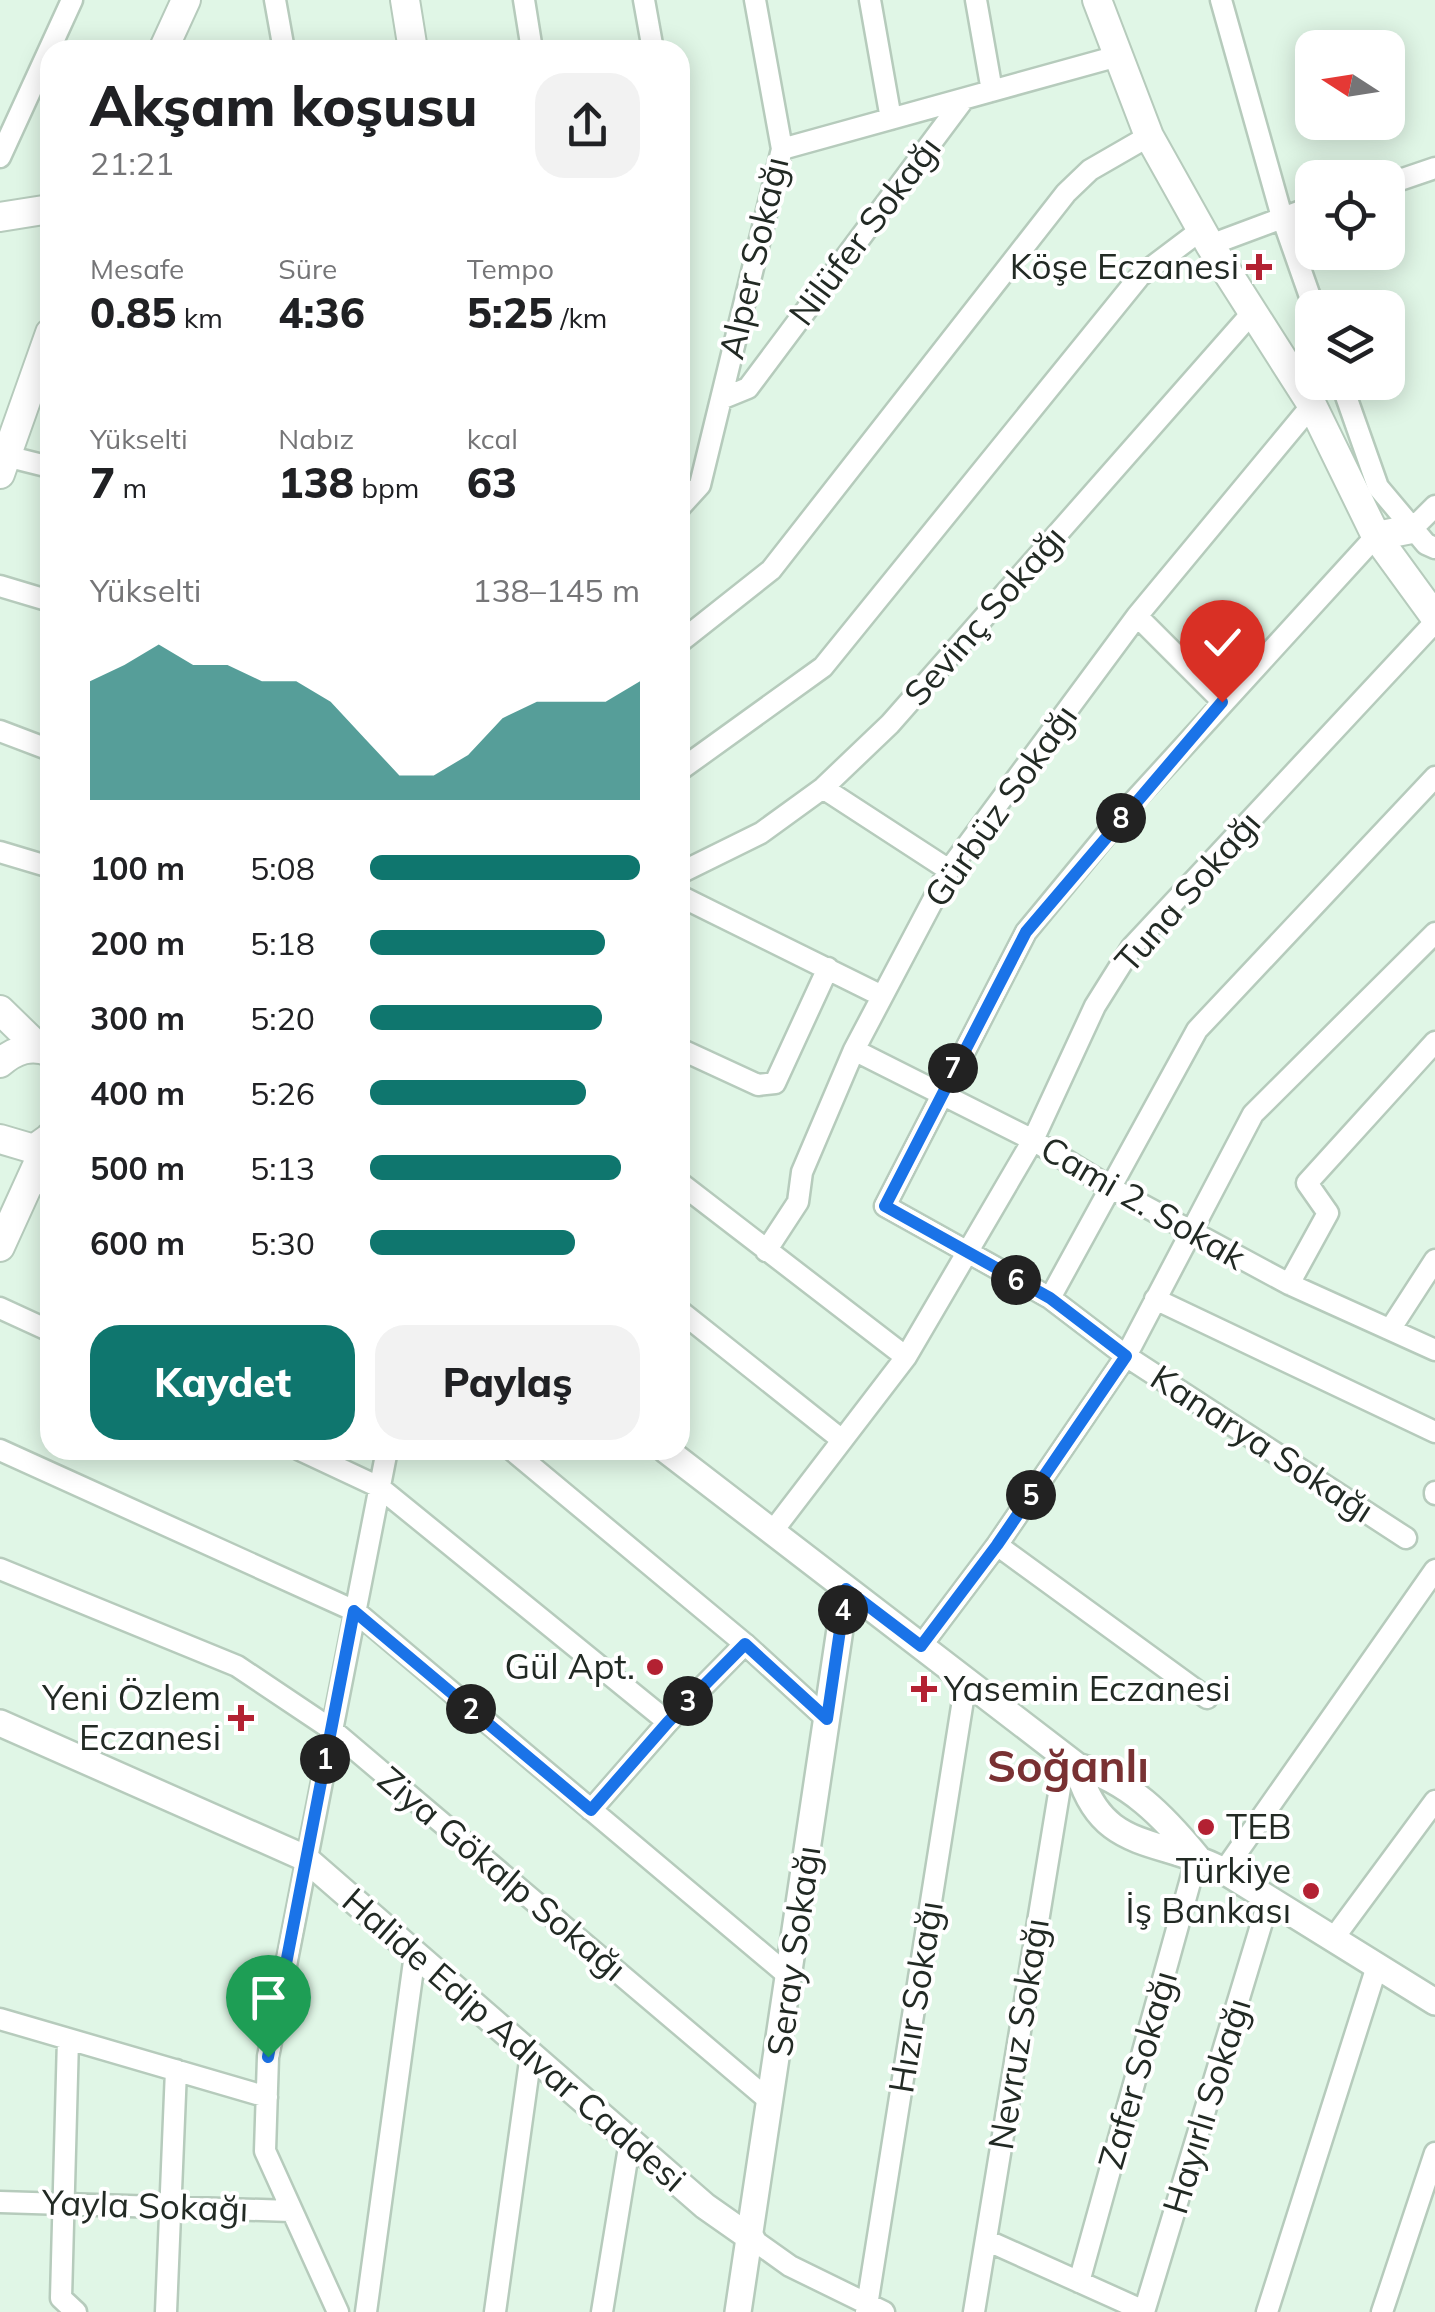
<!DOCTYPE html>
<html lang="tr">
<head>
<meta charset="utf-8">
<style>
	body { margin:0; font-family:Mulish,sans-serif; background:#f2f2f2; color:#202124; height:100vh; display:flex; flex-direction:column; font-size:38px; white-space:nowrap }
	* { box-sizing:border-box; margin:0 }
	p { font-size:32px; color:#757577 }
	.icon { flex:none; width:55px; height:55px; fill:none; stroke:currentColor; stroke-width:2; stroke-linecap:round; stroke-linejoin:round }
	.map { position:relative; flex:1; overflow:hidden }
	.details { position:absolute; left:40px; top:40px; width:650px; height:1420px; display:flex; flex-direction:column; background:#fff; border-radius:30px; box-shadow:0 5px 25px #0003 }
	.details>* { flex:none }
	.needle { width:65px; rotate:282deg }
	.tools { position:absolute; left:1295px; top:30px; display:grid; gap:20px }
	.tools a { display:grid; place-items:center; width:110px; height:110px; border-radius:20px; background:#fff; box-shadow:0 5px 25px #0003; font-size:50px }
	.pin { position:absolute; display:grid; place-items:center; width:85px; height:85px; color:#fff; margin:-102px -42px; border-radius:50% 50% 50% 0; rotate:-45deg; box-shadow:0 0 10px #0007 }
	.pin .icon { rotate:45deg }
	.km { position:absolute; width:50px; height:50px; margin:-25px; border-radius:50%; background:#222; color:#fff; font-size:28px; line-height:50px; text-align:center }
	.round { display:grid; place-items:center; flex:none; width:105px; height:105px; border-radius:30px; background:#f2f2f2 }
	.summary { display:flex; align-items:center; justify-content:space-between; height:170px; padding:0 50px }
	h1 { font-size:55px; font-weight:800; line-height:75px }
	.figures { display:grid; grid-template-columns:repeat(3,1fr); gap:15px; height:170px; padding:10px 50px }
	.figures div { display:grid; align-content:center }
	.figures b { font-size:42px; font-weight:800 }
	.figures small { font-size:28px; font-weight:400 }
	.figures p { font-size:28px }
	.chart { height:280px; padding:20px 50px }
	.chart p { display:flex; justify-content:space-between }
	.chart svg { width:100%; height:180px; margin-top:10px; fill:#0f766e; opacity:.7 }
	.button { display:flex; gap:20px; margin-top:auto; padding:20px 50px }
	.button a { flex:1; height:115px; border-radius:30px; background:#0f766e; color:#fff; font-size:40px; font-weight:800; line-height:115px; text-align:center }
	.button a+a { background:#f2f2f2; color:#202124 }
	ul { padding:0 50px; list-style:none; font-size:32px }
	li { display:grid; grid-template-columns:160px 120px 1fr; align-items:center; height:75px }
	li i { height:25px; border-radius:12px; background:#0f766e }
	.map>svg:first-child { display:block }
</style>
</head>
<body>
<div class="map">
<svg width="1435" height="2312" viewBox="0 0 1435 2312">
	<rect width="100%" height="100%" fill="#e0f6e6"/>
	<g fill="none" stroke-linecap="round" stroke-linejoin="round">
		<defs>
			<path id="minor" d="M275,0L284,50
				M524,0L532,50
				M644,0L653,50
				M870,0L891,119
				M976,0L992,91
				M1221,0L1282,217L1314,308
				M782,149L1118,56
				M0,157L72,0
				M1388,184L1435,168
				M1210,245L1312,207
				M1341,382L1378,487L1426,544L1435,548
				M721,399L748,388L964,99
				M6,456L50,467
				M680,507L700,485L782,149L755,0
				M1412,529L1435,506
				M1376,536L1134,801L1026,932L885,1206L1050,1298L1126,1356L1406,1538
				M0,586L50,601
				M1137,616L1223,702
				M680,642L771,570L1066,193L1090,170L1149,136
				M0,731L50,750
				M680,770L823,667L1140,276L1201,230
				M823,788L949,870
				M0,852L50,867
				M680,873L761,833L823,788L890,724L1251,314
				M680,896L882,996
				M680,1049L758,1085L775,1083L828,968
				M854,1050L1033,1140L1111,1188L1289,1284L1435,1350
				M30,1179L50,1188
				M680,1183L906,1357
				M766,1251L798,1202L802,1172L854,1050L949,870L1137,616L1312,405
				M1289,1284L1328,1213L1307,1183L1435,1042
				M1050,1298L1197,1030L1435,777
				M1155,1299L1435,1432
				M0,1308L50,1331
				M680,1311L842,1440
				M1391,1328L1435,1260
				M0,1450L355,1611L790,1977
				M300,1450L379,1487L668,1722
				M512,1450L745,1644L827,1719
				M1435,1492V1494
				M772,1532L906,1357L1033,1140L1095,1006L1132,947L1435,622
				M997,1545L1207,1698
				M0,1569L237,1666L331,1729L771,2102
				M921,1646L997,1545L1126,1356L1253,1114L1435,933
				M591,1810L668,1722L745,1644
				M1224,1871L1435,1570
				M1333,1939L1435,1801
				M0,2019L267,2097
				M68,2039L61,2298L76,2312
				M0,2202L291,2211
				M752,2239L790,2266L884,2312
				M986,2240L1144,2311
				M1079,2282L1197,1857
				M166,2312L176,2070
				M338,2312L265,2151L268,2057L387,1450
				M366,2312L415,1954
				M495,2312L531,2054
				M602,2312L630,2141
				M866,2312L966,1681
				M974,2312L1065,1757
				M1144,2312L1269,1899
				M1267,2312L1377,1966
				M1382,2312L1435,2153"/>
			<path id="tertiary" d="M666,1450L1077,1766C1129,1780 1164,1817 1197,1857
				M0,1723L305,1858L705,2206L752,2239
				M1077,1766C1100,1854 1158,1836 1224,1871L1435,2002
				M738,2312L846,1589"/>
			<path id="secondary" d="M405,0L413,50
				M1097,0L1149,136L1210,245L1312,405L1376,536L1435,617
				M163,50L186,0
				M0,217L50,209
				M0,474L50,333
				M1376,536L1412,529
				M0,1010L38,1047
				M0,1063C15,1050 31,1044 50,1052
				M0,1139L34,1149L48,1139
				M0,1247L50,1137"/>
		</defs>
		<use href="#minor" stroke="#b6cbbc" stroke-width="25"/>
		<use href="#tertiary" stroke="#b6cbbc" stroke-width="30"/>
		<use href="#secondary" stroke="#b6cbbc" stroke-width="32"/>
		<use href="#minor" stroke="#fff" stroke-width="20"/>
		<use href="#tertiary" stroke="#fff" stroke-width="25"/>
		<use href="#secondary" stroke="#fff" stroke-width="28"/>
	</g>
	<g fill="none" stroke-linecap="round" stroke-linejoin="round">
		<defs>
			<path id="route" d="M268,2057L354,1611L591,1810L668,1722L745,1644L827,1719L846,1589L921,1646L997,1545L1126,1356L1050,1298L885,1206L1026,932L1222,702"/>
		</defs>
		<use href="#route" stroke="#fff" stroke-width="20"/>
		<use href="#route" stroke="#1a73e8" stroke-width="12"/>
	</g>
	<g fill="#b32132" stroke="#fff" stroke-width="4">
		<path d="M1254 252h10v10h10v10h-10v10h-10v-10h-10v-10h10z"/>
		<circle cx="655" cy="1667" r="10"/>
		<path d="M919 1674h10v10h10v10h-10v10h-10v-10h-10v-10h10z"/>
		<path d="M236 1703h10v10h10v10h-10v10h-10v-10h-10v-10h10z"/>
		<circle cx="1206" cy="1827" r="10"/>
		<circle cx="1311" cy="1891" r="10"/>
	</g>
	<g text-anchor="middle" stroke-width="8" stroke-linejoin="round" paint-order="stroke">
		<g font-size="35" fill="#222a24" stroke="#fff">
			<text transform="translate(865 231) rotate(-53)" y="12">Nilüfer Sokağı</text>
			<text transform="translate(754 258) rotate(-77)" y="12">Alper Sokağı</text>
			<text transform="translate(985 616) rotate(-49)" y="12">Sevinç Sokağı</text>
			<text transform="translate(1001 806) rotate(-55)" y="12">Gürbüz Sokağı</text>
			<text transform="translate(1188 892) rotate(-49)" y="12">Tuna Sokağı</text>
			<text transform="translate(1143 1203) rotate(30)" y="12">Cami 2. Sokak</text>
			<text transform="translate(1262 1444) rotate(33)" y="12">Kanarya Sokağı</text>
			<text transform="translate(502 1874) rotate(40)" y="12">Ziya Gökalp Sokağı</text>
			<text transform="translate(794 1951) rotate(-82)" y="12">Seray Sokağı</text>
			<text transform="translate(916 1997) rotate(-81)" y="12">Hızır Sokağı</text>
			<text transform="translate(1019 2034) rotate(-81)" y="12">Nevruz Sokağı</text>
			<text transform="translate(514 2040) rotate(41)" y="12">Halide Edip Adıvar Caddesi</text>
			<text transform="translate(1138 2070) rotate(-74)" y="12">Zafer Sokağı</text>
			<text transform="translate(1207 2106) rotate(-73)" y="12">Hayırlı Sokağı</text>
			<text transform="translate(145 2206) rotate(2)" y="12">Yayla Sokağı</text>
		</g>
		<g font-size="35" fill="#222a24" stroke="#fff" text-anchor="end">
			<text x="1239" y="279">Köşe Eczanesi</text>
			<text x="635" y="1679">Gül Apt.</text>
			<text x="944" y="1701" text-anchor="start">Yasemin Eczanesi</text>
			<text x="221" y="1710">Yeni Özlem<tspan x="221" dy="40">Eczanesi</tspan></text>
			<text x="1226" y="1839" text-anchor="start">TEB</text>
			<text x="1291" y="1883">Türkiye<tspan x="1291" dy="40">İş Bankası</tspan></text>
		</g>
		<g font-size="45" font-weight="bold" fill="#793133" stroke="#fff">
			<text x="1068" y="1782">Soğanlı</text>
		</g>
	</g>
</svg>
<div class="tools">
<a><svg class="needle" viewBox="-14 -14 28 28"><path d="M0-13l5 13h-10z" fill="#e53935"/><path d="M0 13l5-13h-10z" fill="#757577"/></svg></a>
<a><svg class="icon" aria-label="locate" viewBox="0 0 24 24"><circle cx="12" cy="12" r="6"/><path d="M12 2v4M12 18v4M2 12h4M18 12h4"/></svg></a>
<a><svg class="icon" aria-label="layers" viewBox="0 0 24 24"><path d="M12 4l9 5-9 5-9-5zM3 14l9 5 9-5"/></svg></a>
</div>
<div class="pin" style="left:268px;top:2057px;background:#1e9e55"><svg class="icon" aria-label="arrive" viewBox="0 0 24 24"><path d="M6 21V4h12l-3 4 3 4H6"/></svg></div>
<div class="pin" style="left:1222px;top:702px;background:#d93025"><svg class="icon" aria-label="check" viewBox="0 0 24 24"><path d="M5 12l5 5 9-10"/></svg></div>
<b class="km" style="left:325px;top:1759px">1</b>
<b class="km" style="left:471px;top:1709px">2</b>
<b class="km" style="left:688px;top:1701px">3</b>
<b class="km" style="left:843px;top:1610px">4</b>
<b class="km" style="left:1031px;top:1495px">5</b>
<b class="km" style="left:1016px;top:1280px">6</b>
<b class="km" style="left:953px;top:1068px">7</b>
<b class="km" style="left:1121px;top:818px">8</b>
<section class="details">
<div class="summary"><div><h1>Akşam koşusu</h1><p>21:21</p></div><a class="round"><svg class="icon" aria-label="share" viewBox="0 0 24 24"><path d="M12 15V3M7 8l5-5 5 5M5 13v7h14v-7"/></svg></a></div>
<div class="figures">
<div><p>Mesafe</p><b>0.85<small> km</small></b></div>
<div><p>Süre</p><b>4:36</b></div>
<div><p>Tempo</p><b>5:25<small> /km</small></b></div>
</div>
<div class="figures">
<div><p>Yükselti</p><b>7<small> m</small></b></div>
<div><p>Nabız</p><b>138<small> bpm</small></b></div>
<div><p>kcal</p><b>63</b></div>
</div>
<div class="chart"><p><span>Yükselti</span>138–145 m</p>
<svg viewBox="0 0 160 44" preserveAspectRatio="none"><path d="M0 44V15L10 11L20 6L30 11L40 11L50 15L60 15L70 20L80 29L90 38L100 38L110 33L120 24L130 20L140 20L150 20L160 15V44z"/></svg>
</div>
<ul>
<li><b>100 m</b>5:08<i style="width:100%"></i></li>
<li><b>200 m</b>5:18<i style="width:87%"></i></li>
<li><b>300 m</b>5:20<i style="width:86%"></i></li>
<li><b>400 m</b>5:26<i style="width:80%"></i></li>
<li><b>500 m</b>5:13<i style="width:93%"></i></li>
<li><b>600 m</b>5:30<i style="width:76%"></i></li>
</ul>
<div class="button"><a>Kaydet</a><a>Paylaş</a></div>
</section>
</div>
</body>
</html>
